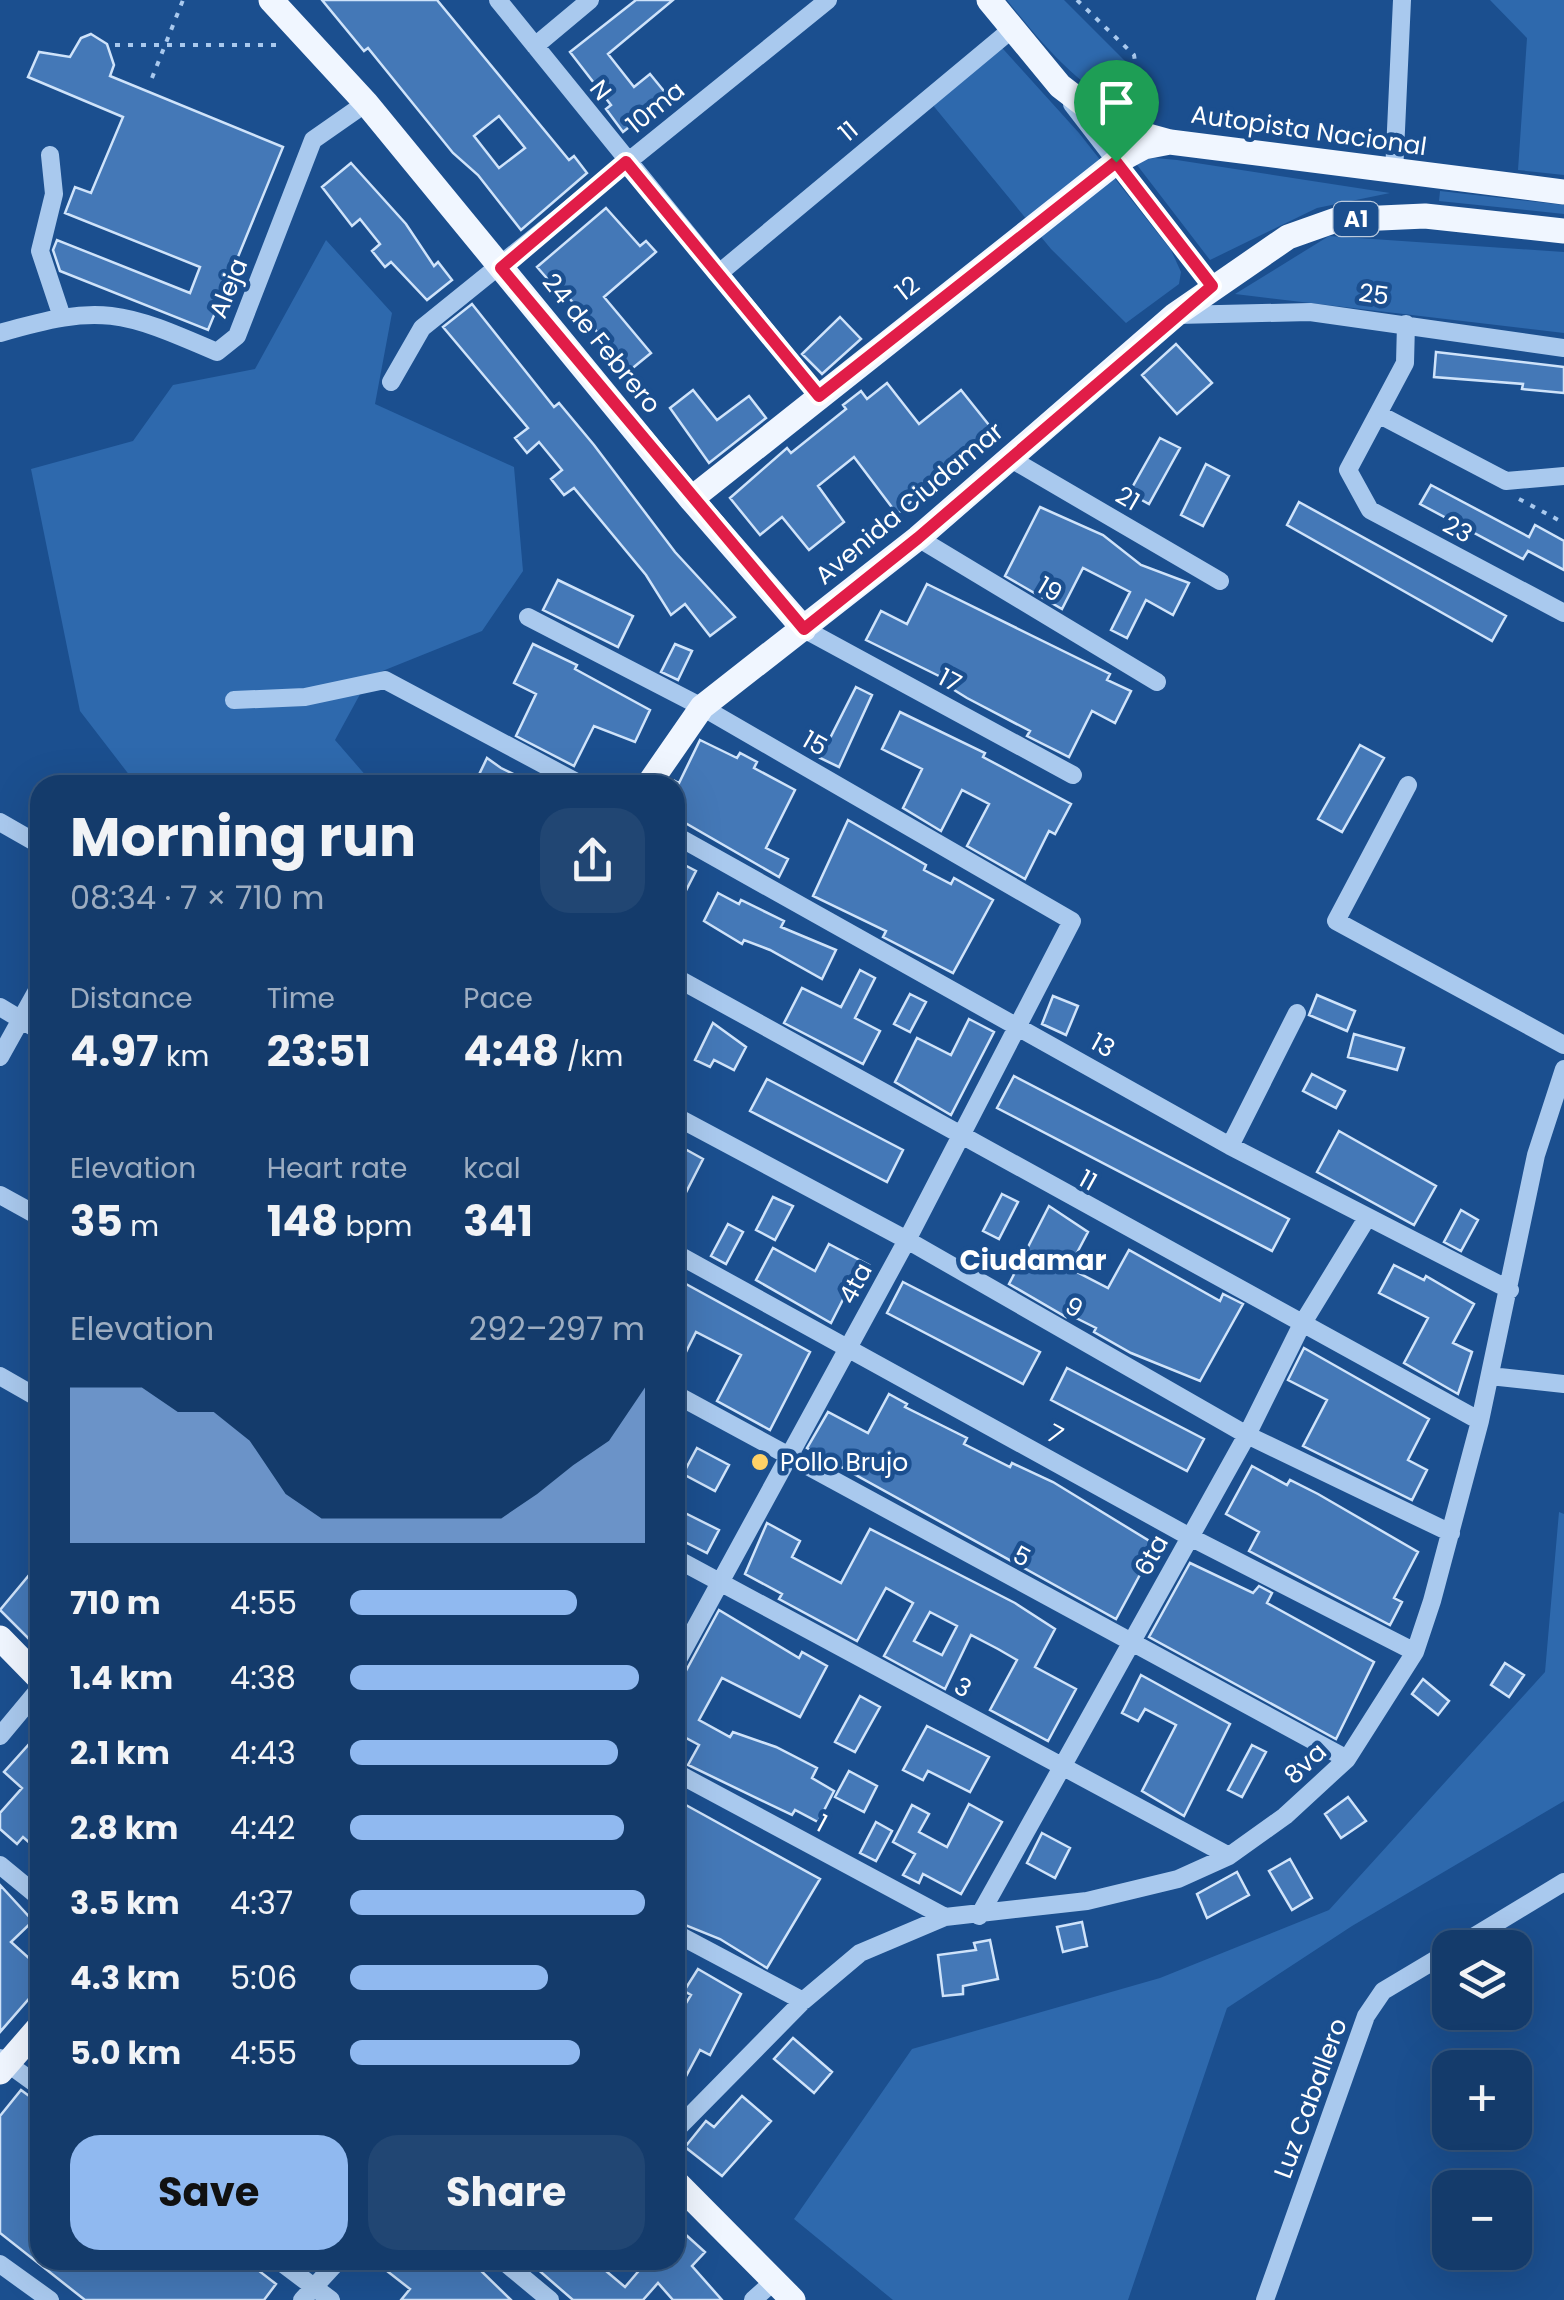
<!DOCTYPE html>
<html lang="en">
<head>
<meta charset="utf-8">
<style>
	body { margin:0; font-family:Poppins,sans-serif; background:#214673; color:#f1f3f6; height:100vh; display:flex; flex-direction:column; font-size:38px; white-space:nowrap }
	* { box-sizing:border-box; margin:0 }
	p { font-size:32px; color:#9dadc1 }
	.icon { flex:none; width:55px; height:55px; fill:none; stroke:currentColor; stroke-width:2; stroke-linecap:round; stroke-linejoin:round }
	.map { position:relative; flex:1; overflow:hidden }
	.sheet { position:absolute; left:30px; top:775px; width:655px; height:1495px; display:flex; flex-direction:column; background:#143b6b; border-radius:30px; box-shadow:0 10px 40px #0002,0 0 0 2px #33557e }
	.sheet>* { flex:none }
	.controls { position:absolute; left:1432px; top:1930px; display:grid; gap:20px }
	.controls a { display:grid; place-items:center; width:100px; height:100px; border-radius:20px; background:#143b6b; box-shadow:0 10px 40px #0002,0 0 0 2px #33557e; font-size:50px }
	.pin { position:absolute; display:grid; place-items:center; width:85px; height:85px; color:#fff; margin:-102px -42px; border-radius:50% 50% 50% 0; rotate:-45deg; box-shadow:0 0 10px #0007 }
	.pin .icon { rotate:45deg }
	.round { display:grid; place-items:center; flex:none; width:105px; height:105px; border-radius:30px; background:#214673 }
	.summary { display:flex; align-items:center; justify-content:space-between; height:170px; padding:0 40px }
	h1 { font-size:55px; font-weight:700; line-height:75px }
	.figures { display:grid; grid-template-columns:repeat(3,1fr); gap:15px; height:170px; padding:10px 40px }
	.figures div { display:grid; align-content:center }
	.figures b { font-size:42px; font-weight:700 }
	.figures small { font-size:28px; font-weight:400 }
	.figures p { font-size:28px }
	.chart { height:280px; padding:20px 40px }
	.chart p { display:flex; justify-content:space-between }
	.chart svg { width:100%; height:180px; margin-top:10px; fill:#90b9f0; opacity:.7 }
	.cta { display:flex; gap:20px; margin-top:auto; padding:20px 40px }
	.cta a { flex:1; height:115px; border-radius:30px; background:#90b9f0; color:#111; font-size:40px; font-weight:700; line-height:115px; text-align:center }
	.cta a+a { background:#214673; color:#f1f3f6 }
	ul { padding:0 40px; list-style:none; font-size:32px }
	li { display:grid; grid-template-columns:160px 120px 1fr; align-items:center; height:75px }
	li i { height:25px; border-radius:12px; background:#90b9f0 }
	.map>svg:first-child { display:block }
</style>
</head>
<body>
<div class="map">
<svg width="1564" height="2300" viewBox="0 0 1564 2300">
	<rect width="100%" height="100%" fill="#1b4f8f"/>
	<path fill="#2e69ad" d="M1007,0H1064L1128,64L1136,117C1080,88 1046,49 1007,0Z
		M1490,0H1564V175L1518,170L1527,38Z
		M995,40L1079,133L1171,250L1181,272L1179,284L1126,323L1051,249L927,98Z
		M1155,158L1177,160L1390,193L1317,208L1210,260L1134,161Z
		M1440,191L1564,205V214L1439,201Z
		M1329,236L1564,252V333L1235,294Z
		M326,240L392,313L375,404L514,467L523,571L482,631L370,676L335,740L374,785H137L80,711L31,469L133,441L173,385L255,369Z
		M1559,1512L1564,1514V1801L1352,1926L1227,2008L1128,2300H893L794,2219L912,2049L1160,1978L1329,1910L1545,1672Z"/>
	<path fill="#4478b7" stroke="#cfe3fa" stroke-width="2.5" fill-rule="evenodd" d="M322,0H437L569,160L574,156L587,173L521,230L478,175L453,153L368,48L364,51ZM499,116L525,148L499,168L474,136Z
		M636,0H673L608,54L634,87L650,74L668,96L623,132L606,109L611,105L570,52Z
		M91,34L107,44L114,65L110,76L283,147L208,330L60,271L53,250L57,240L190,293L200,267L65,213L75,187L91,193L123,117L28,77L39,52L70,57L81,38Z
		M351,163L406,224L434,266L438,262L452,280L427,300L391,262L385,267L372,251L380,244L360,219L352,226L322,187Z
		M606,208L640,246L646,241L656,252L604,297L651,353L629,371L561,288L558,291L537,267Z
		M472,304L554,407L559,403L594,445L675,552L735,617L710,636L685,604L671,615L646,575L574,488L564,495L551,479L562,470L539,442L527,453L515,438L528,428L443,327Z
		M840,317L861,339L822,374L802,354Z
		M1176,344L1212,383L1177,414L1142,375Z
		M1436,352L1564,367V393L1522,389L1523,384L1434,377Z
		M887,383L919,424L961,390L993,430L897,514L854,457L818,486L844,522L809,550L782,517L760,535L730,498L787,448L791,453L846,409L843,405L861,391L867,399Z
		M693,390L717,420L749,396L766,418L709,463L670,408Z
		M1160,438L1180,448L1149,504L1129,493Z
		M1206,464L1229,476L1203,526L1181,515Z
		M1431,485L1529,537L1535,525L1564,541V570L1528,551L1523,559L1420,504Z
		M1299,502L1506,616L1492,641L1287,525Z
		M1040,507L1103,535L1141,565L1189,583L1173,615L1146,600L1127,638L1111,630L1130,592L1083,568L1062,609L1005,576Z
		M558,580L633,616L618,647L543,610Z
		M927,584L1110,674L1107,680L1131,691L1115,723L1092,711L1069,757L1027,736L1030,731L967,698L943,683L945,679L866,640L881,611L907,624Z
		M533,644L577,665L575,669L650,710L635,742L594,726L574,766L516,736L536,694L514,683Z
		M675,644L692,651L678,680L661,672Z
		M856,687L872,695L839,767L820,758Z
		M900,712L985,753L983,757L1071,804L1055,834L1049,831L1025,879L967,846L989,804L962,790L941,831L903,808L922,769L882,749Z
		M700,740L737,758L740,753L757,762L754,768L795,790L766,848L788,859L779,877L675,817V781L679,783Z
		M1360,745L1384,758L1342,832L1318,819Z
		M487,758L501,768L536,785H474Z
		M848,820L926,865L924,870L951,884L954,878L993,900L953,973L883,937L886,931L813,896Z
		M675,860L696,871L675,912Z
		M718,893L739,904L741,900L784,921L781,927L836,950L822,979L770,950L744,940L742,944L704,921Z
		M860,970L875,978L855,1018L880,1031L863,1064L784,1023L802,988L841,1007Z
		M910,994L926,1002L910,1032L894,1024Z
		M1317,995L1355,1011L1347,1031L1309,1015Z
		M1053,996L1078,1006L1066,1035L1042,1024Z
		M969,1019L994,1032L951,1115L895,1082L917,1038L951,1055Z
		M713,1023L746,1047L734,1070L714,1060L710,1067L695,1060Z
		M1354,1034L1404,1048L1397,1070L1348,1057Z
		M1312,1074L1345,1091L1336,1108L1303,1091Z
		M1014,1076L1289,1219L1272,1251L997,1108Z
		M767,1079L903,1150L887,1182L750,1111Z
		M1339,1131L1436,1186L1414,1225L1317,1172Z
		M685,1149L703,1159L675,1214V1168Z
		M1002,1194L1018,1202L999,1239L983,1231Z
		M773,1197L793,1206L775,1240L756,1230Z
		M1049,1206L1088,1232L1069,1268L1108,1288L1129,1250L1220,1301L1223,1294L1243,1304L1200,1381L1131,1353L1094,1332L1096,1328L1068,1314L1066,1317L1009,1284Z
		M1461,1210L1478,1220L1461,1251L1444,1242Z
		M728,1224L743,1232L726,1264L711,1256Z
		M829,1244L869,1265L860,1282L854,1278L831,1323L756,1280L773,1248L815,1271Z
		M1394,1265L1424,1280L1426,1276L1474,1304L1453,1343L1472,1352L1458,1394L1404,1363L1428,1318L1379,1293Z
		M675,1278L810,1352L770,1430L717,1401L741,1355L696,1332L675,1374Z
		M903,1282L1040,1352L1023,1384L887,1313Z
		M1304,1348L1429,1419L1408,1460L1427,1470L1412,1500L1303,1446L1327,1400L1288,1380Z
		M1067,1368L1204,1439L1187,1471L1051,1400Z
		M889,1394L907,1404L905,1407L967,1438L964,1444L1010,1467L1012,1463L1053,1482L1156,1545L1116,1619L807,1448L828,1412L868,1433Z
		M697,1448L729,1465L715,1491L683,1474Z
		M1252,1466L1287,1485L1290,1480L1318,1494L1418,1552L1394,1598L1402,1602L1390,1625L1249,1551L1259,1532L1226,1514Z
		M675,1508L719,1530L707,1553L675,1537Z
		M767,1523L800,1541L792,1557L841,1583L870,1529L1015,1603L1055,1629L1035,1667L1076,1689L1048,1741L990,1710L1017,1660L998,1649L971,1635L945,1689L884,1656L913,1603L886,1588L857,1641L779,1599L782,1594L745,1574ZM930,1612L957,1626L942,1655L914,1641Z
		M40,1562V1650L0,1610Z
		M1190,1563L1253,1593L1259,1586L1272,1593L1267,1603L1374,1662L1336,1739L1149,1637Z
		M719,1610L799,1658L802,1652L827,1666L800,1717L722,1678L699,1720L730,1737L733,1732L776,1747L817,1768L812,1778L834,1791L818,1822L795,1810L792,1815L688,1765L699,1745L675,1732V1691Z
		M1505,1663L1524,1675L1509,1697L1491,1685Z
		M1141,1675L1230,1724L1184,1816L1142,1791L1176,1725L1145,1709L1138,1721L1122,1713Z
		M1423,1679L1449,1701L1438,1715L1412,1694Z
		M860,1696L880,1707L855,1752L835,1742Z
		M927,1726L989,1757L970,1792L928,1771L923,1780L903,1770Z
		M40,1732V1852L23,1837L17,1844L0,1829V1813L22,1788L4,1772Z
		M1252,1745L1266,1752L1242,1797L1228,1790Z
		M849,1771L877,1786L864,1812L835,1797Z
		M1348,1797L1366,1821L1341,1838L1325,1814Z
		M675,1799L820,1879L767,1968L720,1939L675,1921Z
		M969,1804L1002,1822L961,1894L923,1874L919,1883L903,1875L915,1854L893,1842L912,1805L929,1814L919,1832L947,1847Z
		M876,1822L892,1831L876,1861L860,1853Z
		M1042,1833L1070,1848L1055,1878L1027,1863Z
		M1290,1859L1312,1898L1292,1910L1269,1871Z
		M1237,1872L1249,1895L1207,1918L1197,1894Z
		M0,1885L33,1921L11,1942L40,1968V1986L0,2032Z
		M1082,1922L1087,1946L1063,1952L1057,1927Z
		M990,1940L998,1979L963,1986V1994L943,1996L938,1955L976,1950L974,1943Z
		M698,1969L741,1994L710,2055L700,2050L675,2097V2021L691,1995L684,1991Z
		M793,2038L832,2072L814,2093L774,2059Z
		M21,2090L40,2104V2260H245L276,2284L264,2300H85L0,2233V2116Z
		M742,2096L771,2121L722,2176L685,2147L706,2121L714,2127Z
		M675,2225L705,2252L692,2266L722,2300H673L658,2283L643,2300H573L527,2260H593L625,2287L648,2260H675Z
		M373,2260H470L511,2300H401L410,2289Z"/>
	<g fill="none" stroke-linecap="round" stroke-linejoin="round">
		<path stroke="#a9c9ee" stroke-width="4" stroke-dasharray="5 8" stroke-linecap="butt" d="M1077,0L1134,55L1143,110
			M115,45H284
			M152,78L183,0
			M1519,499L1564,523"/>
		<path stroke="#a9c9ee" stroke-width="18" d="M498,0L819,396
			M535,46L590,0
			M1072,104L1212,286
			M50,155L54,194L40,251L62,317
			M1394,173L1402,0
			M718,274L1012,29
			M1177,315L1310,312L1564,348
			M1406,324L1405,363L1348,470L1370,510L1564,613
			M0,333C102,303 122,311 217,352L237,336L313,140L366,103
			M391,382L422,328L828,0
			M1378,414L1506,481L1564,476
			M1011,459L1220,581
			M918,538L1157,682
			M528,617L702,707L1072,921L907,1240L675,1665
			M804,629L1073,775
			M234,700L305,697L385,680L582,785
			M1408,785L1336,921L1564,1045
			M0,822L40,845
			M675,835L1230,1146L1510,1290
			M675,977L1480,1421
			M0,1007L40,1031
			M0,1057L40,985
			M675,1116L907,1240L1247,1435L1451,1533
			M1230,1146L1297,1013
			M0,1195L40,1217
			M675,1253L1190,1537L1415,1652
			M0,1376L40,1399
			M1490,1376L1564,1384
			M675,1394L1347,1759
			M675,1558L1229,1856
			M0,1736L40,1688
			M675,1772L945,1917
			M0,1865L40,1898
			M979,1916L1247,1435L1301,1326L1367,1218
			M675,1933L803,2001
			M1455,1948L1564,1882
			M0,2058L40,2087
			M675,2131L803,2001L860,1953L945,1917L1087,1901L1178,1879L1229,1856L1285,1816L1347,1759L1415,1652L1432,1601L1480,1421L1536,1155L1564,1069
			M278,2260L331,2300
			M502,2260L550,2300
			M0,2264L50,2300
			M302,2300L339,2260
			M753,2300L774,2281
			M1265,2300L1366,2016L1383,1991L1450,1951"/>
		<path stroke="#f0f6ff" stroke-width="25" d="M271,0L366,103L691,499L804,629
			M989,0L1060,86L1112,126L1170,142L1564,192
			M691,499L1116,162L1144,147L1170,142
			M648,785L702,707L918,538L1175,315L1288,237L1336,220L1425,216L1564,231
			M0,1638L40,1679
			M0,2072L40,2026
			M675,2181L793,2300"/>
	</g>
	<g fill="none" stroke-linecap="round" stroke-linejoin="round">
		<defs>
			<path id="route" d="M626,162L819,396L1116,162L1212,286L918,538L804,629L501,268Z"/>
		</defs>
		<use href="#route" stroke="#fff" stroke-width="20"/>
		<use href="#route" stroke="#e11d48" stroke-width="12"/>
	</g>
	<circle fill="#ffd166" stroke="#1b4f8f" stroke-width="4" cx="760" cy="1462" r="10"/>
	<g text-anchor="middle" stroke-width="9" stroke-linejoin="round" paint-order="stroke">
		<rect fill="#1b4f8f" stroke="#bbcadd" stroke-width="2.5" x="1333.5" y="202" width="45" height="34" rx="8"/>
		<g font-size="22" font-weight="bold" fill="#fff">
			<text x="1356" y="227">A1</text>
		</g>
		<g font-size="25" fill="#fff" stroke="#1b4f8f">
			<text transform="translate(601 90) rotate(52)" y="9">N</text>
			<text transform="translate(655 107) rotate(-39)" y="9">10ma</text>
			<text transform="translate(1309 130) rotate(8)" y="9">Autopista Nacional</text>
			<text transform="translate(848 131) rotate(-40)" y="9">11</text>
			<text transform="translate(228 288) rotate(-68)" y="9">Aleja</text>
			<text transform="translate(907 288) rotate(-38)" y="9">12</text>
			<text transform="translate(1374 294) rotate(8)" y="9">25</text>
			<text transform="translate(602 343) rotate(51)" y="9">24 de Febrero</text>
			<text transform="translate(1128 498) rotate(30)" y="9">21</text>
			<text transform="translate(909 503) rotate(-40)" y="9">Avenida Ciudamar</text>
			<text transform="translate(1458 529) rotate(28)" y="9">23</text>
			<text transform="translate(1050 589) rotate(31)" y="9">19</text>
			<text transform="translate(950 680) rotate(28)" y="9">17</text>
			<text transform="translate(815 743) rotate(30)" y="9">15</text>
			<text transform="translate(1103 1045) rotate(29)" y="9">13</text>
			<text transform="translate(1088 1180) rotate(29)" y="9">11</text>
			<text transform="translate(855 1283) rotate(-62)" y="9">4ta</text>
			<text transform="translate(1074 1307) rotate(30)" y="9">9</text>
			<text transform="translate(1055 1434) rotate(29)" y="9">7</text>
			<text transform="translate(1151 1555) rotate(-61)" y="9">6ta</text>
			<text transform="translate(1022 1556) rotate(28)" y="9">5</text>
			<text transform="translate(963 1687) rotate(29)" y="9">3</text>
			<text transform="translate(1305 1763) rotate(-43)" y="9">8va</text>
			<text transform="translate(822 1823) rotate(28)" y="9">1</text>
			<text transform="translate(1310 2098) rotate(-70)" y="9">Luz Caballero</text>
		</g>
		<g font-size="25" fill="#fff" stroke="#1b4f8f" text-anchor="start">
			<text x="780" y="1471">Pollo Brujo</text>
		</g>
		<g font-size="28" font-weight="bold" fill="#fff" stroke="#1b4f8f">
			<text x="1033" y="1270">Ciudamar</text>
		</g>
	</g>
</svg>
<div class="controls">
<a><svg class="icon" aria-label="layers" viewBox="0 0 24 24"><path d="M12 4l9 5-9 5-9-5zM3 14l9 5 9-5"/></svg></a>
<a>+</a>
<a>−</a>
</div>
<div class="pin" style="left:1116px;top:162px;background:#1e9e55"><svg class="icon" aria-label="arrive" viewBox="0 0 24 24"><path d="M6 21V4h12l-3 4 3 4H6"/></svg></div>
<section class="sheet">
<div class="summary"><div><h1>Morning run</h1><p>08:34 · 7 × 710 m</p></div><a class="round"><svg class="icon" aria-label="share" viewBox="0 0 24 24"><path d="M12 15V3M7 8l5-5 5 5M5 13v7h14v-7"/></svg></a></div>
<div class="figures">
<div><p>Distance</p><b>4.97<small> km</small></b></div>
<div><p>Time</p><b>23:51</b></div>
<div><p>Pace</p><b>4:48<small> /km</small></b></div>
</div>
<div class="figures">
<div><p>Elevation</p><b>35<small> m</small></b></div>
<div><p>Heart rate</p><b>148<small> bpm</small></b></div>
<div><p>kcal</p><b>341</b></div>
</div>
<div class="chart"><p><span>Elevation</span>292–297 m</p>
<svg viewBox="0 0 160 44" preserveAspectRatio="none"><path d="M0 44V6L10 6L20 6L30 12L40 12L50 19L60 32L70 38L80 38L90 38L100 38L110 38L120 38L130 32L140 25L150 19L160 6V44z"/></svg>
</div>
<ul>
<li><b>710 m</b>4:55<i style="width:77%"></i></li>
<li><b>1.4 km</b>4:38<i style="width:98%"></i></li>
<li><b>2.1 km</b>4:43<i style="width:91%"></i></li>
<li><b>2.8 km</b>4:42<i style="width:93%"></i></li>
<li><b>3.5 km</b>4:37<i style="width:100%"></i></li>
<li><b>4.3 km</b>5:06<i style="width:67%"></i></li>
<li><b>5.0 km</b>4:55<i style="width:78%"></i></li>
</ul>
<div class="cta"><a>Save</a><a>Share</a></div>
</section>
</div>
</body>
</html>
